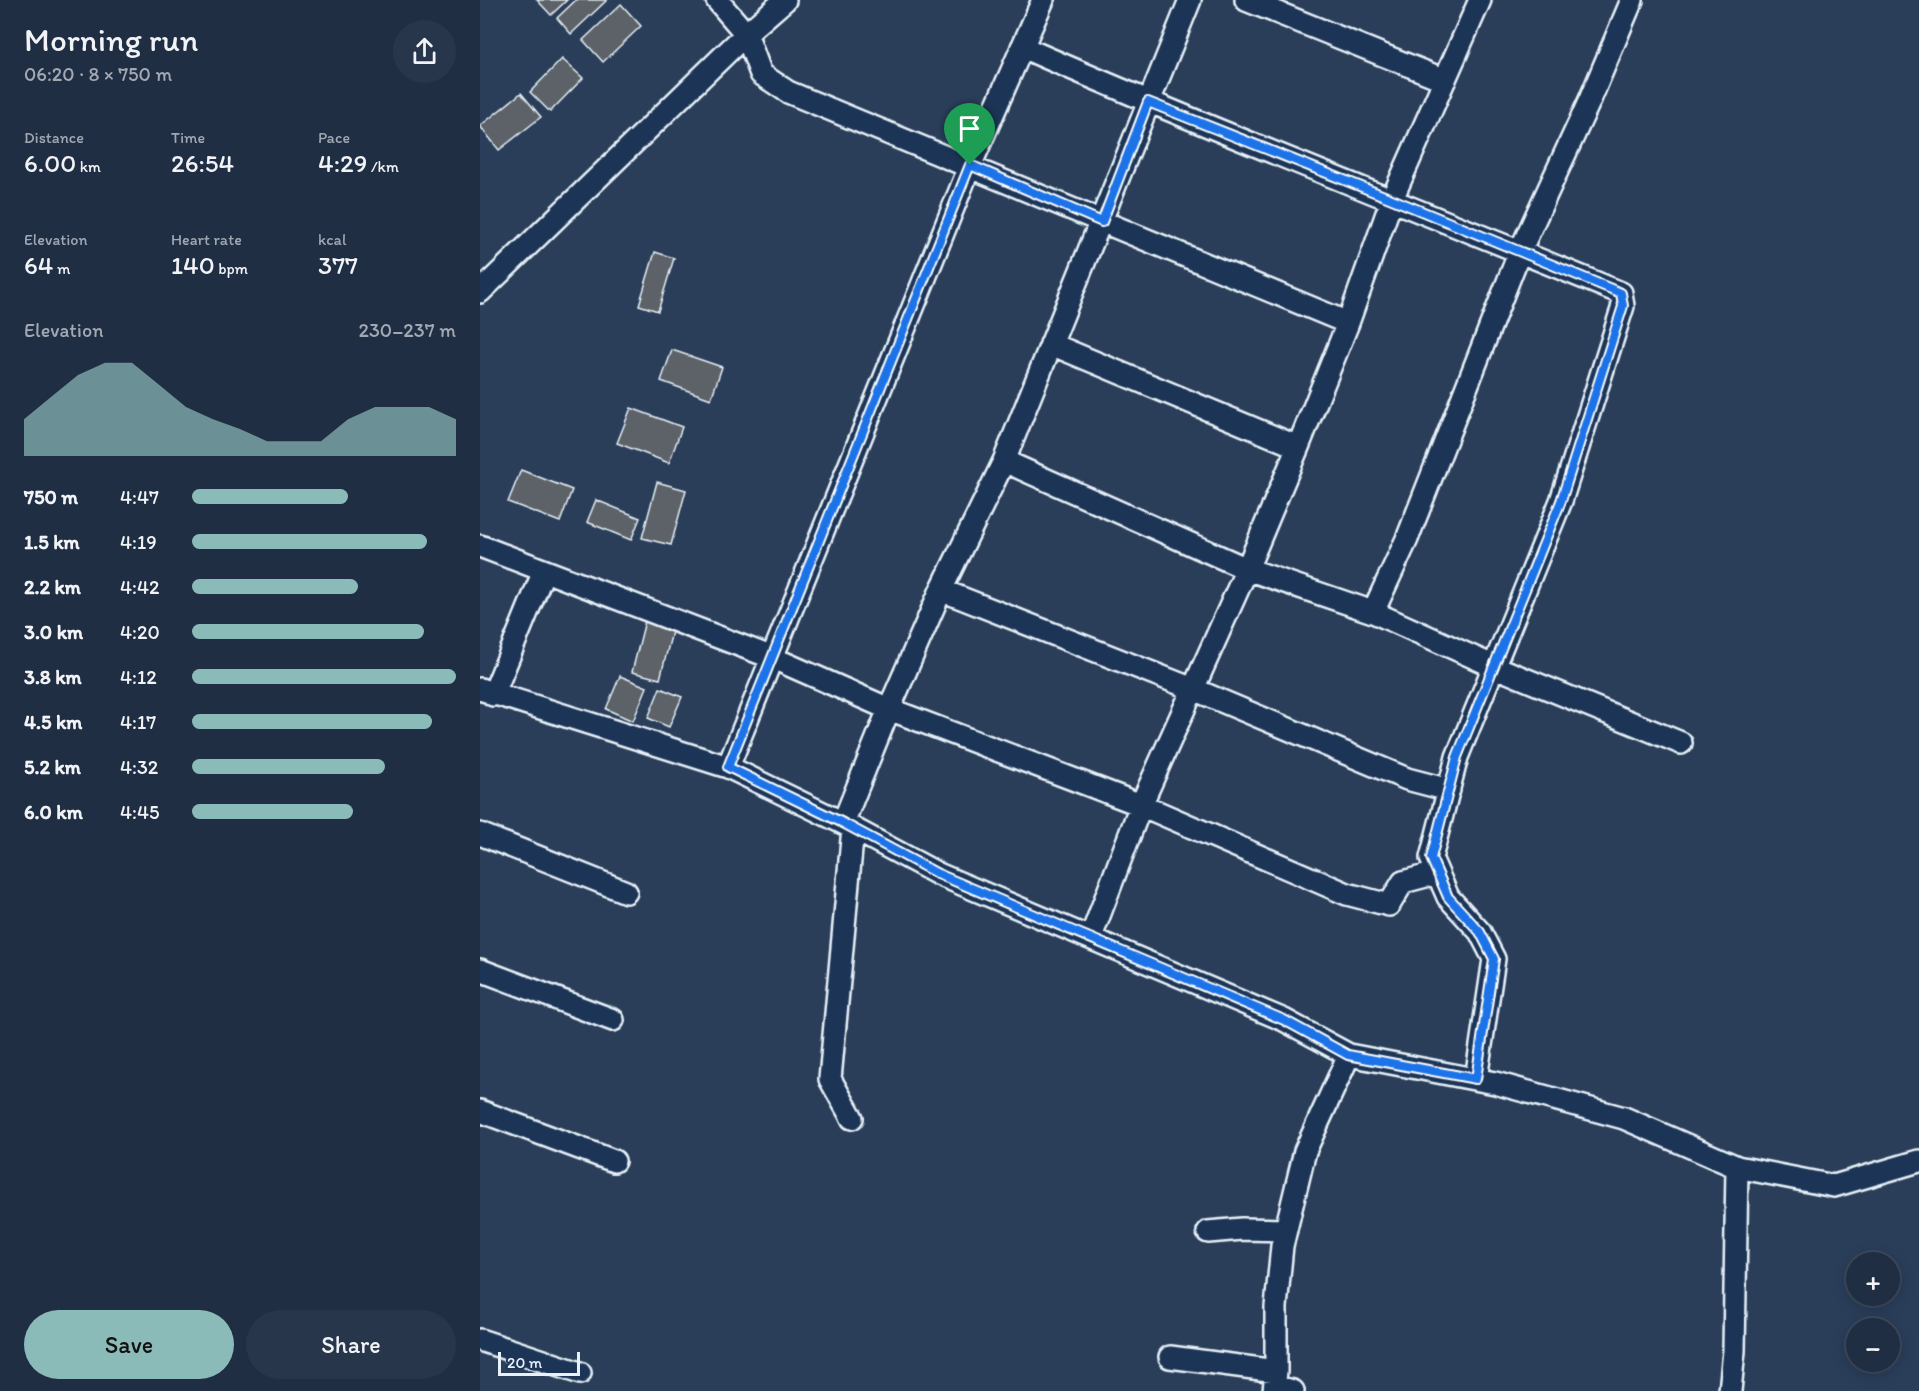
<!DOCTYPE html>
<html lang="en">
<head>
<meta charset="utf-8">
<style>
	body { margin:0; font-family:Itim,sans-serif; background:#28364b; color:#f1f3f6; height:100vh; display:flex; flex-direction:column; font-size:22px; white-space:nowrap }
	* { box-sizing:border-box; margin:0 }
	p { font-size:20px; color:#a2a8b2 }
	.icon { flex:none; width:33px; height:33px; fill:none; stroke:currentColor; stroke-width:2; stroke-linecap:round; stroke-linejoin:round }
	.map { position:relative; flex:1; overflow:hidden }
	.side { display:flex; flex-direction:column; background:#202e44; width:480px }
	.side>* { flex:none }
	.tools { position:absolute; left:1366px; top:1252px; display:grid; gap:12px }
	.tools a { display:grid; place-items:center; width:54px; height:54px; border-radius:50%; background:#202e44; box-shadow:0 3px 15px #0003,0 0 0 2px #3d4a5d; font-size:30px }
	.scale { position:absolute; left:18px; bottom:15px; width:82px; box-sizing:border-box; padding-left:6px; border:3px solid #e8f1f8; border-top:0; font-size:16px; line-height:21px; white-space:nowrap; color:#e8f1f8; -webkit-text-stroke:4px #1d3557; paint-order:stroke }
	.pin { position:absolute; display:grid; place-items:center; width:51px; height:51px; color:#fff; margin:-62px -26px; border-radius:50% 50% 50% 0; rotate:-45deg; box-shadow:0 0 6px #0007 }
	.pin .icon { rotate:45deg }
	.round { display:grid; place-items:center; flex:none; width:63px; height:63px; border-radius:32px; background:#28364b }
	.summary { display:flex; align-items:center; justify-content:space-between; height:102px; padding:0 24px }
	h1 { font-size:33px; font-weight:600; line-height:45px }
	.stats { display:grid; grid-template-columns:repeat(3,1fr); gap:9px; height:102px; padding:6px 24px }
	.stats div { display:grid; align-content:center }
	.stats b { font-size:26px; font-weight:600 }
	.stats small { font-size:16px; font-weight:400 }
	.stats p { font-size:16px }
	.chart { height:168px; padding:12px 24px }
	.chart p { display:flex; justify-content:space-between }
	.chart svg { width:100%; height:108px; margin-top:6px; fill:#8bbbb9; opacity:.7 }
	.action { display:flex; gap:12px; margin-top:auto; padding:12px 24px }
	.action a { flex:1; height:69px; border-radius:36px; background:#8bbbb9; color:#111; font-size:24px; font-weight:600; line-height:69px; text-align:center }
	.action a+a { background:#28364b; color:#f1f3f6 }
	ul { padding:0 24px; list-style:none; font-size:20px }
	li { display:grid; grid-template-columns:96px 72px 1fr; align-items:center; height:45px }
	li i { height:15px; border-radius:8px; background:#8bbbb9 }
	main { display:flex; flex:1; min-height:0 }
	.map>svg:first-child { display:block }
</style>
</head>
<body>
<main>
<section class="side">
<div class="summary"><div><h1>Morning run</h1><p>06:20 · 8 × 750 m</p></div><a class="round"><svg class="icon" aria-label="share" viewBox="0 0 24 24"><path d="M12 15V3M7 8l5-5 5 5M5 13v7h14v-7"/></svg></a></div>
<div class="stats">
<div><p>Distance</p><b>6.00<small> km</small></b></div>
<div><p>Time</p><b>26:54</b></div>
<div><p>Pace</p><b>4:29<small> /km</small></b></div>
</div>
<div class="stats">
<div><p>Elevation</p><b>64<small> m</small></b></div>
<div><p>Heart rate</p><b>140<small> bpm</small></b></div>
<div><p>kcal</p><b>377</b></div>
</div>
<div class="chart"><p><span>Elevation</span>230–237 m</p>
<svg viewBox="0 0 160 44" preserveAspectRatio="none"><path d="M0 44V29L10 20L20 11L30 6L40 6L50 15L60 24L70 29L80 33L90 38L100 38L110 38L120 29L130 24L140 24L150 24L160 29V44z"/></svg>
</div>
<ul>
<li><b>750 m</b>4:47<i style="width:59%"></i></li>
<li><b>1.5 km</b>4:19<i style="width:89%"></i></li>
<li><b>2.2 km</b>4:42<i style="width:63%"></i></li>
<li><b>3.0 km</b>4:20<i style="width:88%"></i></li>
<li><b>3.8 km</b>4:12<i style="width:100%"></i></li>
<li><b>4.5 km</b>4:17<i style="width:91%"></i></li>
<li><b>5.2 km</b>4:32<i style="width:73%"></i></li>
<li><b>6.0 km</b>4:45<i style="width:61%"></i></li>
</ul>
<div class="action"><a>Save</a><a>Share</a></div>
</section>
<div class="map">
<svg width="1439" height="1391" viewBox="0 0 1439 1391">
	<rect width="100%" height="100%" fill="#2a3e5a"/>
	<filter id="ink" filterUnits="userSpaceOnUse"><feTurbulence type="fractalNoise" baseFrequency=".0167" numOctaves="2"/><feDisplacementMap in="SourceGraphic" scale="12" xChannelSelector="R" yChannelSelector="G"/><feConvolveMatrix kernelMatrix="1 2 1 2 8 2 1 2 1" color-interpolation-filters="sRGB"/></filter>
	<g filter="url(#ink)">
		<path fill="#5c6268" stroke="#e8f1f8" stroke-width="1.5" d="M57,0H87L71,15Z
			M96,0H127L91,34L77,18Z
			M141,4L161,26L123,62L103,40Z
			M82,59L103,78L70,112L50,92Z
			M41,93L61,117L19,150L0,126Z
			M175,252L194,258L178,311L159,305Z
			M192,350L242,367L231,399L181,381Z
			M151,408L202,427L189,463L137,443Z
			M41,470L92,490L80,522L28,502Z
			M177,482L206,490L191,545L162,538Z
			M116,500L160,518L151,540L107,522Z
			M165,621L193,628L180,679L152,672Z
			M140,676L167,687L153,721L126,709Z
			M180,688L202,697L189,727L168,718Z"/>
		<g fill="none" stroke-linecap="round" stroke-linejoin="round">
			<defs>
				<path id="street" d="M237,0L266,34L281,74L308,92L868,323
					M766,0L965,80
					M542,47C740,134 942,211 1141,293L1143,306L1081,501L977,757L951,858L968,897L1000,932L1014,959L996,1079
					M0,292L266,34L305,0
					M571,344L818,447
					M524,461L767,569L893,612L1013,666L1201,743
					M0,546L293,658L409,709L661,805L867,894L909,905L923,882L957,873
					M461,590L713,689L927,779L969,790
					M893,612L927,539L1040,251L1109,102L1152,0
					M0,689L248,767L363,823L458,874L804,1020L869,1055L1015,1083L1144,1118L1257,1167L1354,1186L1439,1161
					M13,695L64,571
					M248,767L490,166L563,0
					M363,823L409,709L461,590L524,461L710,0
					M0,834L146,892
					M611,937L661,805L767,569L818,447L868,323L912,199L1000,0
					M0,970L133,1020
					M0,1111L134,1161
					M372,1118L350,1079L373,828
					M728,1232L762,1229L806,1230
					M0,1340L100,1373
					M690,1357L796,1371
					M795,1386L813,1391
					M794,1391L796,1371V1307L802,1246L825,1151L869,1055
					M1250,1391L1254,1351L1257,1167"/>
			</defs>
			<use href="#street" stroke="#e8f1f8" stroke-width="26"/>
			<use href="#street" stroke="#1d3557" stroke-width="21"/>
		</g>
	</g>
	<g fill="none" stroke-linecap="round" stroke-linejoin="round" filter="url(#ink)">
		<defs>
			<path id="route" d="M668,102L912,199L1141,293L1143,306L1081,501L977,757L951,858L968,897L1000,932L1014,959L996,1079L868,1055L804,1020L458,874L363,823L248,767L490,165L622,222Z"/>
		</defs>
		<use href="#route" stroke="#fff" stroke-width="12"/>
		<use href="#route" stroke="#1a73e8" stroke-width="8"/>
	</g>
</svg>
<div class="tools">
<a>+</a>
<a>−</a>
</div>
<div class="scale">20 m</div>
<div class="pin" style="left:490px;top:165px;background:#1e9e55"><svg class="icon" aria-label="arrive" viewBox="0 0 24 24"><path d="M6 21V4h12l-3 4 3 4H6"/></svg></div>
</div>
</main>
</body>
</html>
